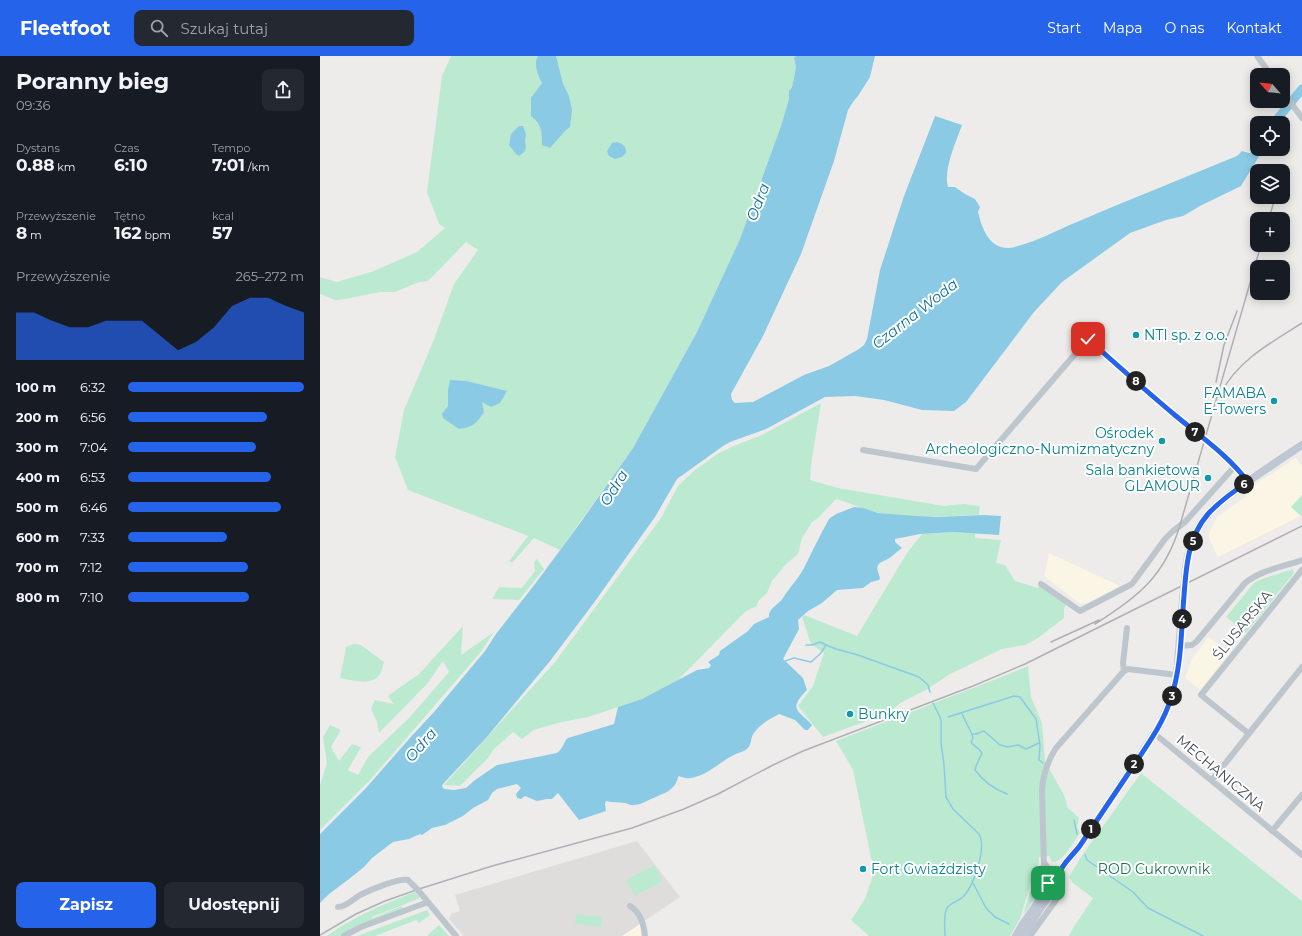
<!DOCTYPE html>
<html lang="pl">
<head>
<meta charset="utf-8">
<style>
	body { margin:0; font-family:Montserrat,sans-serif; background:#242831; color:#f1f3f6; height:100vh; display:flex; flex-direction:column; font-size:15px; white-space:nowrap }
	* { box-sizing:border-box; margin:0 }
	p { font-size:13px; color:#9ea1a6 }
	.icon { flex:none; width:22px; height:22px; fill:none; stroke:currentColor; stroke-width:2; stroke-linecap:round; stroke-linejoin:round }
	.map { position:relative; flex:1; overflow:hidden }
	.side { display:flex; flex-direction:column; background:#171b24; width:320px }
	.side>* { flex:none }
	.needle { width:26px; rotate:297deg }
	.tools { position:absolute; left:930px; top:12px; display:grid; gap:8px }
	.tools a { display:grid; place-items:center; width:40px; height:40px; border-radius:8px; background:#171b24; box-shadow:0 2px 10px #0003; font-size:20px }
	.pin { position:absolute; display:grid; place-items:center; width:34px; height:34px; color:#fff; margin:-17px; border-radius:8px; box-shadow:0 2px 6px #0006 }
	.km { position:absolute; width:20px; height:20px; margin:-10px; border-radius:50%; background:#222; color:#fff; font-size:11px; line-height:20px; text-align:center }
	.round { display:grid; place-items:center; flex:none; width:42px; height:42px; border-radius:8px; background:#242831 }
	.headline { display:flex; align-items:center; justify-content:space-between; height:68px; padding:0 16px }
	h1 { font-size:22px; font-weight:700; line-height:30px }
	.metrics { display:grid; grid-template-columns:repeat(3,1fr); gap:6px; height:68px; padding:4px 16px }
	.metrics div { display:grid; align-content:center }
	.metrics b { font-size:17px; font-weight:700 }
	.metrics small { font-size:11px; font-weight:400 }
	.metrics p { font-size:11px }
	.chart { height:112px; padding:8px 16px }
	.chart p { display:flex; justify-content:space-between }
	.chart svg { width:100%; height:72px; margin-top:4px; fill:#2563eb; opacity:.7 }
	.action { display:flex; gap:8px; margin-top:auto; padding:8px 16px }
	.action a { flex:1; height:46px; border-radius:8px; background:#2563eb; color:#fff; font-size:16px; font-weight:700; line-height:46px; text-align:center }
	.action a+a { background:#242831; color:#f1f3f6 }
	ul { padding:0 16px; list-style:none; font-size:13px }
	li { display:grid; grid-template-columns:64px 48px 1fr; align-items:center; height:30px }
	li i { height:10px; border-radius:5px; background:#2563eb }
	header { display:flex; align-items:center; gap:24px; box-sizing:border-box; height:56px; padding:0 20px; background:#2563eb; color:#fff }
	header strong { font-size:19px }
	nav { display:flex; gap:22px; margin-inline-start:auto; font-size:14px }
	.search { width:280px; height:36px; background:#242831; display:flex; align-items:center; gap:10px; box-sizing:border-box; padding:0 14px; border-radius:8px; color:#9ea1a6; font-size:15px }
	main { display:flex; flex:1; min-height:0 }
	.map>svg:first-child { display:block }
</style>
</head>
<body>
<header>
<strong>Fleetfoot</strong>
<div class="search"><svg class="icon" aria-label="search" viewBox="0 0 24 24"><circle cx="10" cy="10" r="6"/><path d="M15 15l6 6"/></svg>Szukaj tutaj</div>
<nav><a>Start</a><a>Mapa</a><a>O nas</a><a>Kontakt</a></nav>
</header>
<main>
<section class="side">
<div class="headline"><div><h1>Poranny bieg</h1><p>09:36</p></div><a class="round"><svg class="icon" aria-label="share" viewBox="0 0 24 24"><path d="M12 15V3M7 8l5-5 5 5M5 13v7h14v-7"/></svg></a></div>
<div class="metrics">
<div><p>Dystans</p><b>0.88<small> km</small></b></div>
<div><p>Czas</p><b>6:10</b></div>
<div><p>Tempo</p><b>7:01<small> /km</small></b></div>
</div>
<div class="metrics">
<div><p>Przewyższenie</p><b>8<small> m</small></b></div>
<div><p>Tętno</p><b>162<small> bpm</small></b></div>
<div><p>kcal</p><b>57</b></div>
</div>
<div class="chart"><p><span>Przewyższenie</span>265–272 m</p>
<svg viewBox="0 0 160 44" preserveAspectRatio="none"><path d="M0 44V15L10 15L20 20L30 24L40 24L50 20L60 20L70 20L80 29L90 38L100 33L110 24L120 11L130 6L140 6L150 11L160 15V44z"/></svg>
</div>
<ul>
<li><b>100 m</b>6:32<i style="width:100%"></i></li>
<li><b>200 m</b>6:56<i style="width:79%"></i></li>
<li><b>300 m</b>7:04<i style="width:73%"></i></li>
<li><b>400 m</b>6:53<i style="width:81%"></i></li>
<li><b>500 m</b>6:46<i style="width:87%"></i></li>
<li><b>600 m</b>7:33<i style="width:56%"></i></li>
<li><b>700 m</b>7:12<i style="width:68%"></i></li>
<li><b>800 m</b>7:10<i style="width:69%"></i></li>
</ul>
<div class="action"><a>Zapisz</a><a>Udostępnij</a></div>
</section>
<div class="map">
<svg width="982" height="880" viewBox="0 0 982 880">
	<rect width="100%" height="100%" fill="#eeeceb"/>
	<path fill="#faf5e4" d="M976,402L982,411V439L971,451L981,460L898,501L888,480L897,461L925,441L926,434Z
		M729,497L744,504L800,530L771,545L762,548L759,547L724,520Z
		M889,581L909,598L880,634L865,622L872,602Z
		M320,868L321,880H302Z"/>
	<path fill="#dfdddc" d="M317,785L360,841L302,880H144L129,863L131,858L140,855L135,839Z"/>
	<path fill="#bbead1" d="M131,0H476L474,2L476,11L472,31L469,35V43L461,70L420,183L377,276L313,392L240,494L214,482L192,507L189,505L208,480L88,434L75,401L84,354L113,286L134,228L158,194L146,186L108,225L99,226L75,236H60L25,243L15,244L0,238V221L17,226L54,215L97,196L125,172L119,168L107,136L122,20Z
		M501,347L491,409L490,424L518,432L624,450L644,448L660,450L659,459C626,460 593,463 560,457C545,455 531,447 516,443L499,461L492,466L482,482L478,498L466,508L452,525L447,537L439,544L436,551L432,552L425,556L356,626L322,643L268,661L238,667L214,674L202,683L193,676L174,693L168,702L140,730L124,729L235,606L341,462L358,430L364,424L375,414L399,397L416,389L442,379Z
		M982,439V459L981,460L971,451Z
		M634,476L655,477V482L681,484L676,507L685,509L695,525L718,532L719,530L746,549L744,553V562L718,582L705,589L682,593L630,618L606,634L582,646L573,653L544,666L503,681L478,650L493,630L504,597L491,588L482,561L484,559L537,580L587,497L602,478Z
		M217,503L224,513L199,544L172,543L179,531L202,532L215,515L214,506Z
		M973,513L974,517L926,577L906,561L934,527L942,523Z
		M143,570L141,599L174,576L160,597L51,723L0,774V729L7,707L3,681L10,669L21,674L11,691L19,705L32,688L41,691L28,714L38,719L48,701L89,662L129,616L123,605L107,628L59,677L57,666L51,653L55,644L74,648L68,640L99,618Z
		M34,588L41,589L64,606C63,609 62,615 60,618C52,631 32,624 20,622L26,591Z
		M708,610L711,641L722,667L725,705L744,739L748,752L759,762L757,771L760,777C754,785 742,808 732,806L729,800L719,801V806L713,819L700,863L690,880H549L531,864L545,843L554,816L533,714L516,685L684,620Z
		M821,717L982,845V880H749L753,872L773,842L753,827L749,821L761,801Z
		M334,809L343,825L315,840L306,824Z
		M715,820L724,823L723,831L703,859Z
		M95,836L100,841L98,843L52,861L53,862L82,850L83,853L28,875L20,880H7C34,860 64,848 95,836Z
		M107,854L110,859L99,867L96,864L55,880H37Z
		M256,858L282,861L281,871L255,868Z
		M119,869L129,880H107Z"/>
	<path fill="#8bcae5" d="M218,0H236L243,28L249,40L252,54L250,71L245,75L230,92L222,89C222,75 222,69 211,60V42L222,27C218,20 213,7 218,0Z
		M476,0H555L550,21L538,40L533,46L528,54L514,105L481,198L443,280L411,338L412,344L415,347L433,346L484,319L509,310L539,293L544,289L547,283L560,214L584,140L615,60L642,69C636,86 623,114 628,131H635L645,138L655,143L660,151L658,156C662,172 669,193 689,192C691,192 695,191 698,190C718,185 737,174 757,166C810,143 864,122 917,100L922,95L939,100L921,130L880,150L863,160L846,164L810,177L742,226L714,256L646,346L634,355L602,354L564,344L535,340L505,341L446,373L410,386L403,390L357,423L335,461L273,548L230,605L166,682L123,728L122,730L124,733L134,734L146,732L155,724L177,709L237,697C244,692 243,686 248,682L294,668L298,651L322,643L377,614L389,612L391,609L388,606L399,599L400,595L428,575L434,568L449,561C448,552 458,550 463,542C469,532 478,523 484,512C492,496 500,479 509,463L516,458L534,451L543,452L558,457L596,460L617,461L664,459L681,460L679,479L634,476L600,478L575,483V486L582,492C576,496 572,501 566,504C564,505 560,506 558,509C556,513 559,518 560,522L559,524L551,526L543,532L517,534L502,547L488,555L478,564L479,573L463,603L483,622L487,634C467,654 479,654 492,669L488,674H485L475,664L459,658C450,663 440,668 434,677C430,682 432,689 427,693C423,696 417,697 412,700C398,707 377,729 359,720L358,721C355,736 341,738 329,744C324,746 320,749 314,749C311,750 309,748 305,747C299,746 293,747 286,745L285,748L286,755L259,764L238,737L232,743H227L217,745L205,740L201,743L197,742L196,738L201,732L197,728L177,733L172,737L168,744L153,752L143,760L125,769L112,772L102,779L100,778L89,783L73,786L52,802L44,811L29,823L9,838L0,847V778L46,732L89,683L114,656L165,595L176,578L215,528L258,470L313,392L377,276L420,183L461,70L469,43V35L472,31L476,11L474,2Z
		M199,70H203L206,78L205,85L206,92L204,96L199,100L196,98L189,89L191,78Z
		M297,86C303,88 306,90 306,97L302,101L295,103L289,100L287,95L292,87Z
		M130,324L146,325L187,335L180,347L171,351L162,346L164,356C156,368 153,371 139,373L123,362L122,358L128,350V334Z"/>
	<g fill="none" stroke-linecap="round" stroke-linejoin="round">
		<path stroke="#8bcae5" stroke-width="1.5" d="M486,589H492L500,586L506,589
			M465,605L474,602L491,606L500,598L506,589L516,593L538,599L599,621L608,629L610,636
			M613,647L620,661L621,665V687L624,709L626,741L633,753L659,778C667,792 654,828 644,840C639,846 632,845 627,852C623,860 625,871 625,880
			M642,658L652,678C657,679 659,676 664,675L680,689L688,691L698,689L706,693L719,687
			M628,661L694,640L700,641L716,663L720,689L719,704L723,707
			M652,678L653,682L651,686C654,691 659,691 662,697L656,710L655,714C663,725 674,733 687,738
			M754,764L757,778
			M765,799L767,804L813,836L828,852L883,880
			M652,825L666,852L675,861L689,868"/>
		<path stroke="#8bcae5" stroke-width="9" d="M954,67L982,33
			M928,109L938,93"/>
		<path stroke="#bdc5cd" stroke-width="6" d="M937,0L951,19
			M963,36L982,62
			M543,394L656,413L768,283C797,309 826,335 856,360C880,380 909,400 928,425
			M721,528L760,555L812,528L845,483L853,475L865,466L915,410
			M860,590L872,589L877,585L925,527C941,514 962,511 982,504
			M804,615L803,607L807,572
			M928,677L881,639L982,514
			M835,678L982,799
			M892,724L982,611
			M952,775L982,739
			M728,832V825L724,811L722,734C723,718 727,706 736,692L804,615L808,613L857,619
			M98,834L136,880
			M310,850C320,856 324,869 325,880
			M18,851C26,851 33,843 40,839C50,834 78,822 88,824L94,830
			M24,880L41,871L108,846
			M710,880L736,844C744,831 730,817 724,806"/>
		<path stroke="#bfc7d4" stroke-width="8" d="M866,512C868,496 873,479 882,466C893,450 908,440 923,429C943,415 962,402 982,389
			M696,880L703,868L746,806L759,791L776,766L840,669L851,642L857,619L863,544
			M705,880C711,863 723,849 733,834"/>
		<path stroke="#aeb0b6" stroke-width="1.5" d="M949,163L955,141
			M896,326L904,289L917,255
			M901,337C918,304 952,286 982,267
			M775,568C818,541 845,520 860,469L941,189
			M731,586L779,564
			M0,879L36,858L65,845L99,833L172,810L312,772L364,753L398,738L453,709L483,695L653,630L705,608L982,470"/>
		<path stroke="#bdc5cd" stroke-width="6" d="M94,830L98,834"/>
		<path stroke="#bfc7d4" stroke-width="8" d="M863,544L866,512"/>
	</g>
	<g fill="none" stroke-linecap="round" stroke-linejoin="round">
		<defs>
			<path id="route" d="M728,827V832L746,806L759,791C776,766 793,740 810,715C825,692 843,669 851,642C862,609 861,574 864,540C866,511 868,481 888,458C900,445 914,435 928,426C909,400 880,380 856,360C826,335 797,309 768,283"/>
		</defs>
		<use href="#route" stroke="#fff" stroke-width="8"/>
		<use href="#route" stroke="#2563eb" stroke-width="5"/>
	</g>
	<g fill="#0f9aa8" stroke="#fff" stroke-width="1.5">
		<circle cx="816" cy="279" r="4"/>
		<circle cx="954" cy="345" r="4"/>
		<circle cx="842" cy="385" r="4"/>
		<circle cx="888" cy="422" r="4"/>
		<circle cx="530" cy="658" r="4"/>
		<circle cx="543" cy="813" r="4"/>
	</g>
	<g text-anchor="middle" stroke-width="4" stroke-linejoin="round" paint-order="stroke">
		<g font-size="14" fill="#0d838f" stroke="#fff" text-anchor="start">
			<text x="824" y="284">NTI sp. z o.o.</text>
			<text x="946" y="342" text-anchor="end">FAMABA<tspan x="946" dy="16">E-Towers</tspan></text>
			<text x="834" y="382" text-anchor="end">Ośrodek<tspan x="834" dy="16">Archeologiczno-Numizmatyczny</tspan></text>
			<text x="880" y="419" text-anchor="end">Sala bankietowa<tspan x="880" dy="16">GLAMOUR</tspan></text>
			<text x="538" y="663">Bunkry</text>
			<text x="551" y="818">Fort Gwiaździsty</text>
		</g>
		<g font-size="14" fill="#454d57" stroke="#fff">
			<text transform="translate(922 569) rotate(-51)" y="5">ŚLUSARSKA</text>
			<text transform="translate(901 717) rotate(40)" y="5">MECHANICZNA</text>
		</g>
		<g font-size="14" fill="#1c734f" stroke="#fff">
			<text x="834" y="818">ROD Cukrownik</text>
		</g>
		<g font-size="15" font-style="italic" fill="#15739b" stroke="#fff">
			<text transform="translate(438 146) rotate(-69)" y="5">Odra</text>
			<text transform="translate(595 258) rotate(-38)" y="5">Czarna Woda</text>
			<text transform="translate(294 432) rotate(-58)" y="5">Odra</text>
			<text transform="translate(101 689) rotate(-49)" y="5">Odra</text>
		</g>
	</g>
</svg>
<div class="tools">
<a><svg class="needle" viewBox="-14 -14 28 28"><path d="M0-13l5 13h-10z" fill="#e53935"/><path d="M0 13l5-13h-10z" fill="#9ea1a6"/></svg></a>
<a><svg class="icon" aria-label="locate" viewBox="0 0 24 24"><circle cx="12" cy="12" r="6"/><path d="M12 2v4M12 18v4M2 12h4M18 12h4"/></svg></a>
<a><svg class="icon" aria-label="layers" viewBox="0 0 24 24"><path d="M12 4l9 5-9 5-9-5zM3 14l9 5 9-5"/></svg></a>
<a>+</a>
<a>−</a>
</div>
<div class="pin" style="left:728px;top:827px;background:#1e9e55"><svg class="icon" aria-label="arrive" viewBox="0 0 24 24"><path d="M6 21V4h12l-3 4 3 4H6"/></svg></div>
<div class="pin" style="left:768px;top:283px;background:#d93025"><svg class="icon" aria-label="check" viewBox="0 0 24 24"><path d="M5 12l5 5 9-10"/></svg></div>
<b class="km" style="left:771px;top:773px">1</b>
<b class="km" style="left:814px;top:708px">2</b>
<b class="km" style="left:852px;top:640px">3</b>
<b class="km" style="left:862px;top:563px">4</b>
<b class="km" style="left:873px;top:485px">5</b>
<b class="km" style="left:924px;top:428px">6</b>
<b class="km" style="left:875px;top:376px">7</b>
<b class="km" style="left:816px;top:325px">8</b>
</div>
</main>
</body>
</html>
